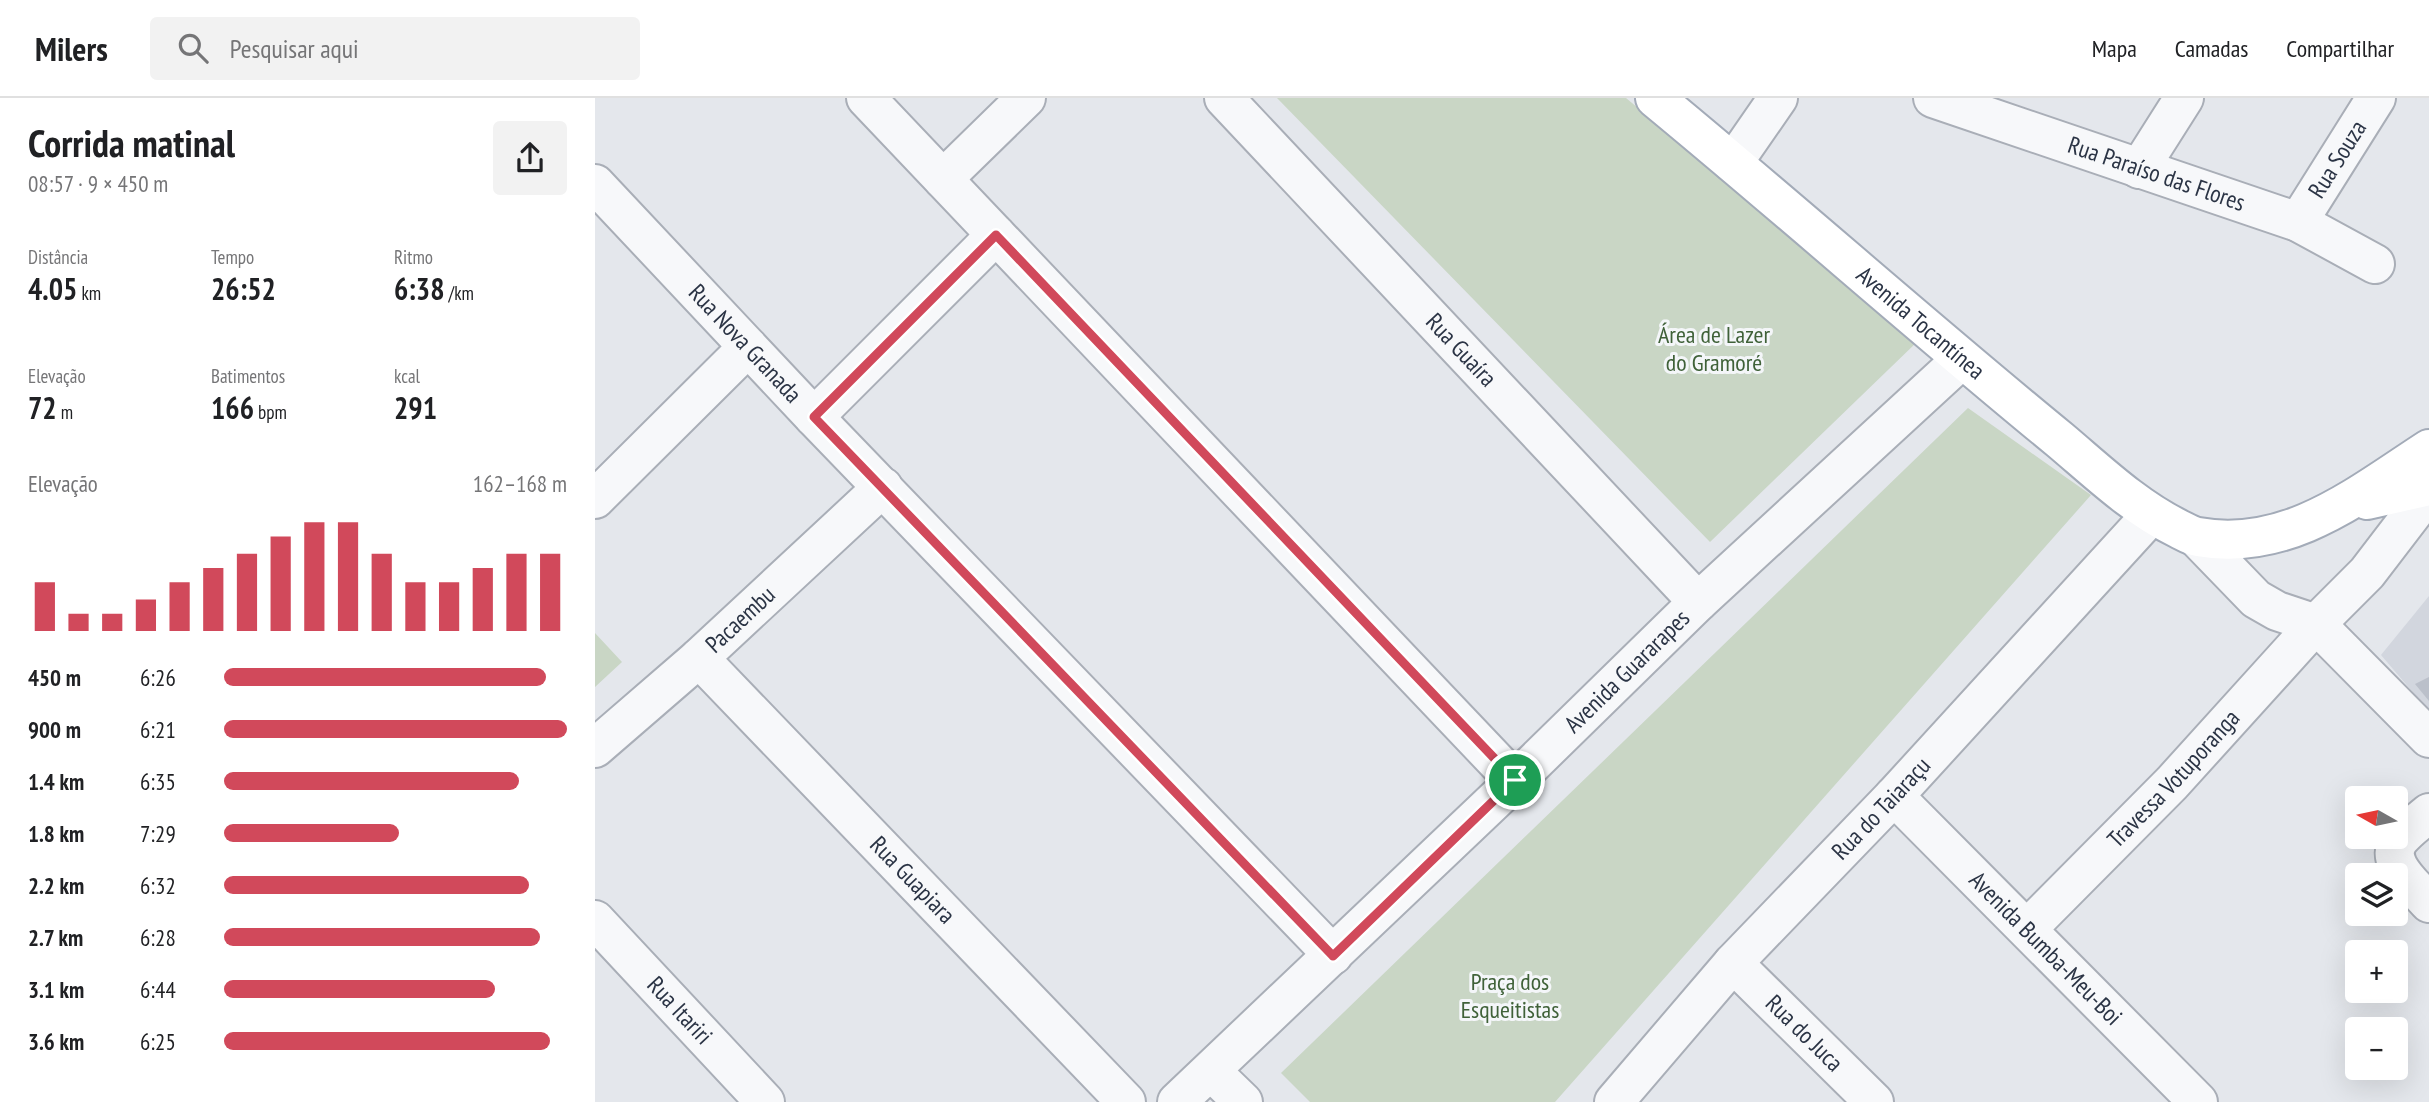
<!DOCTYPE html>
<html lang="pt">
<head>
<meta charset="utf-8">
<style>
	body { margin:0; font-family:"PT Sans Narrow",sans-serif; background:#f2f2f2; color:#202124; height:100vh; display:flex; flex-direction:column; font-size:26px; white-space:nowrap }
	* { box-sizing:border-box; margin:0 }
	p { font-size:23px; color:#757577 }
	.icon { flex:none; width:38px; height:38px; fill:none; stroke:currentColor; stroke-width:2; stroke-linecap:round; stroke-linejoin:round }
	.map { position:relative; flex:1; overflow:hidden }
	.details { display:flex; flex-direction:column; background:#fff; width:595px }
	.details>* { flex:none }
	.needle { width:46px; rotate:279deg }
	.buttons { position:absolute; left:1750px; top:688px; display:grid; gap:14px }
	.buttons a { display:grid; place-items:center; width:63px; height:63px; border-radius:7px; background:#fff; box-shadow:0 7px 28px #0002; font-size:35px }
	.pin { position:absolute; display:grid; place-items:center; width:60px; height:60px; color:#fff; margin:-30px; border:4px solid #fff; border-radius:50%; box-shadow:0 2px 7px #0007 }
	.round { display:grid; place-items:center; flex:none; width:74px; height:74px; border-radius:7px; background:#f2f2f2 }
	.summary { display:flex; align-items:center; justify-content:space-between; height:119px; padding:0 28px }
	h1 { font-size:38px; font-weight:700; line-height:52px }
	.figures { display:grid; grid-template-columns:repeat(3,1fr); gap:10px; height:119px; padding:7px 28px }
	.figures div { display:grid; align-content:center }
	.figures b { font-size:30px; font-weight:700 }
	.figures small { font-size:19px; font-weight:400 }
	.figures p { font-size:19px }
	.chart { height:196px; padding:14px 28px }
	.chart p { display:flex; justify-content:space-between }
	.chart svg { width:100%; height:126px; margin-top:7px; stroke:#d1495b; stroke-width:6 }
	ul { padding:0 28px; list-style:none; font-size:23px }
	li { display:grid; grid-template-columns:112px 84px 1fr; align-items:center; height:52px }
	li i { height:18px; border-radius:9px; background:#d1495b }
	header { display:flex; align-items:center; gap:42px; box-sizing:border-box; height:98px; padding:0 35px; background:#fff; border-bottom:2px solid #e0e0e0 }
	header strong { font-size:33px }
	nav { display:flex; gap:38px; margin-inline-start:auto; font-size:24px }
	.search { width:490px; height:63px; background:#f2f2f2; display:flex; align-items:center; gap:18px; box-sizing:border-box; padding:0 24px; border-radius:7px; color:#757577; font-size:26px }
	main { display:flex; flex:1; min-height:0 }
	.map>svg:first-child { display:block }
</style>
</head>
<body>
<header>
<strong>Milers</strong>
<div class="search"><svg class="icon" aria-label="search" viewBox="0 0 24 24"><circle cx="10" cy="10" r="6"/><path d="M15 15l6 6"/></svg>Pesquisar aqui</div>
<nav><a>Mapa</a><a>Camadas</a><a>Compartilhar</a></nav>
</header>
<main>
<section class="details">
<div class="summary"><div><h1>Corrida matinal</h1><p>08:57 · 9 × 450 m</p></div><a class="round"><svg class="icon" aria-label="share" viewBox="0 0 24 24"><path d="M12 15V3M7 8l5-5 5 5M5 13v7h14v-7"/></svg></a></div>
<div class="figures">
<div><p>Distância</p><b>4.05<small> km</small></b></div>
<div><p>Tempo</p><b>26:52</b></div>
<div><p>Ritmo</p><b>6:38<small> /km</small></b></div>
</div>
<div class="figures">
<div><p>Elevação</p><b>72<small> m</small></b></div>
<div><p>Batimentos</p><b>166<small> bpm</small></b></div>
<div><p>kcal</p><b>291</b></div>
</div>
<div class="chart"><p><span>Elevação</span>162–168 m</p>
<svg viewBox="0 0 160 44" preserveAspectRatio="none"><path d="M5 44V27M15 44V38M25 44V38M35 44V33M45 44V27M55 44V22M65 44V17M75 44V11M85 44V6M95 44V6M105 44V17M115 44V27M125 44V27M135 44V22M145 44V17M155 44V17"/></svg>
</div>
<ul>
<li><b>450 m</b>6:26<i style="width:94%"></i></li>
<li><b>900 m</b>6:21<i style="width:100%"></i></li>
<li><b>1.4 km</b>6:35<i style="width:86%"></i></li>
<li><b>1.8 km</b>7:29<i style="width:51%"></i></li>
<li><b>2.2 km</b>6:32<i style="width:89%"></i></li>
<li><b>2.7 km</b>6:28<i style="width:92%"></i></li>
<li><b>3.1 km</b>6:44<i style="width:79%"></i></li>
<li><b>3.6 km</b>6:25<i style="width:95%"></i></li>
</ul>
</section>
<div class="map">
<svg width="1834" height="1004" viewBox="0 0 1834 1004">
	<rect width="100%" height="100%" fill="#e4e7ec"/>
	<path fill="#d2d6de" d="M1834,498V613L1786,557Z"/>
	<path fill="#c9d6c5" d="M682,0H1031L1323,243L1115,444Z
		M1373,310L1496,397L960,1004H715L686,975Z
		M0,535L27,564L0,589Z"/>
	<path fill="#bbc0ca" d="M1834,579V603L1820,586Z"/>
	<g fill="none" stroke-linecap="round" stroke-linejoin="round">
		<defs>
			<g id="minor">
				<path d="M271,0L920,683"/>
				<path id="s1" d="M629,0L1103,504"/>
				<path id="s2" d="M1338,0L1703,124L1780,166"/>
				<path d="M1138,65L1183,0"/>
				<path d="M1544,71L1589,0"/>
				<path d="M348,81L431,0"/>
				<path id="s3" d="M0,86L219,319L738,857"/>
				<path id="s4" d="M1703,124L1781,0"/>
				<path d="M219,319L401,137"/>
				<path d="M0,401L153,249"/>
				<path d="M1601,439L1661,501L1682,513L1721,526L1834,640"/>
				<path id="s5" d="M104,560L531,1004"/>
				<path id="s6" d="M0,650L104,560L288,389"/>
				<path id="s7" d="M1299,698L1603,1004"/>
				<path d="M1834,715C1825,723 1813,731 1805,741C1787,764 1820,788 1834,805"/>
				<path id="s8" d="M0,822L170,1004"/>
				<path id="s9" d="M1432,831L1577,685L1721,526L1772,475L1834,394"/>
				<path id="s10" d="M1138,865L1279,1004"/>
				<path d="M616,973L648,1004"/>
				<path id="s11" d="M582,1004L920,683L1103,504L1366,262"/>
				<path id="s12" d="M1019,1004L1138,865L1299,698L1556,417"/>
			</g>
			<g id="major">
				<path id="s13" d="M1060,0C1196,112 1328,230 1465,342C1503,374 1539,409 1584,431C1590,434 1596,438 1603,439C1693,455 1763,397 1834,351"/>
				<path d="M1772,402L1834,388"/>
			</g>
		</defs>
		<use href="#minor" stroke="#a9aeb7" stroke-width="42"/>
		<use href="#major" stroke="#a3abb8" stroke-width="42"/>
		<use href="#minor" stroke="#f7f8fa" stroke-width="38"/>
		<use href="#major" stroke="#fff" stroke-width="38"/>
	</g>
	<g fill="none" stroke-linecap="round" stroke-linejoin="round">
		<defs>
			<path id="route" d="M401,137L920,682L738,858L219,319Z"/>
		</defs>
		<use href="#route" stroke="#fff" stroke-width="14"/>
		<use href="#route" stroke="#d1495b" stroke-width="9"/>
	</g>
	<g text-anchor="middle" stroke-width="6" stroke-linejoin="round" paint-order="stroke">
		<g font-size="24" fill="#2b3445" stroke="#f4f6f9">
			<text dy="8" stroke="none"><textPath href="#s4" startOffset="74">Rua Souza</textPath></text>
			<text dy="8" stroke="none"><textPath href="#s2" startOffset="236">Rua Paraíso das Flores</textPath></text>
			<text dy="8" stroke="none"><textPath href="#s13" startOffset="348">Avenida Tocantínea</textPath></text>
			<text dy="8" stroke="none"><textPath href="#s3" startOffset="219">Rua Nova Granada</textPath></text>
			<text dy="8" stroke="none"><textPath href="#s1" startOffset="346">Rua Guaíra</textPath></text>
			<text dy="8" stroke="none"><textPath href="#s6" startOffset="194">Pacaembu</textPath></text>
			<text dy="8" stroke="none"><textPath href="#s11" startOffset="623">Avenida Guararapes</textPath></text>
			<text dy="8" stroke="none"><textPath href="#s9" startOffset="210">Travessa Votuporanga</textPath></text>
			<text dy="8" stroke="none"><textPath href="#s12" startOffset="397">Rua do Taiaraçu</textPath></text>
			<text dy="8" stroke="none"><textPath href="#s5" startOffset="308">Rua Guapiara</textPath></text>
			<text dy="8" stroke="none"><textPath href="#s7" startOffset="215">Avenida Bumba-Meu-Boi</textPath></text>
			<text dy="8" stroke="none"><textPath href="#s8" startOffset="124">Rua Itariri</textPath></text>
			<text dy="8" stroke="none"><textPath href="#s10" startOffset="100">Rua do Juca</textPath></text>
		</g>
		<g font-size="24" fill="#3f6138" stroke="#f4f6f9">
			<text x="1119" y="245">Área de Lazer<tspan x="1119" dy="28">do Gramoré</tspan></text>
			<text x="915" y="892">Praça dos<tspan x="915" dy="28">Esqueitistas</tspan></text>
		</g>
	</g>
</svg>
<div class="buttons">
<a><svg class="needle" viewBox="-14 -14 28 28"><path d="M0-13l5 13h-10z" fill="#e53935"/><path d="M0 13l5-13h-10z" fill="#757577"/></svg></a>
<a><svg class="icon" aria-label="layers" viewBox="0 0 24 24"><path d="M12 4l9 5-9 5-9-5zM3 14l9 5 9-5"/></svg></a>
<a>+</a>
<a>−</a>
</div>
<div class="pin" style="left:920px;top:682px;background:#1e9e55"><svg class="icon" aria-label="arrive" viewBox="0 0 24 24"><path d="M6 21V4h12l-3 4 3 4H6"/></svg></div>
</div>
</main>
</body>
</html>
